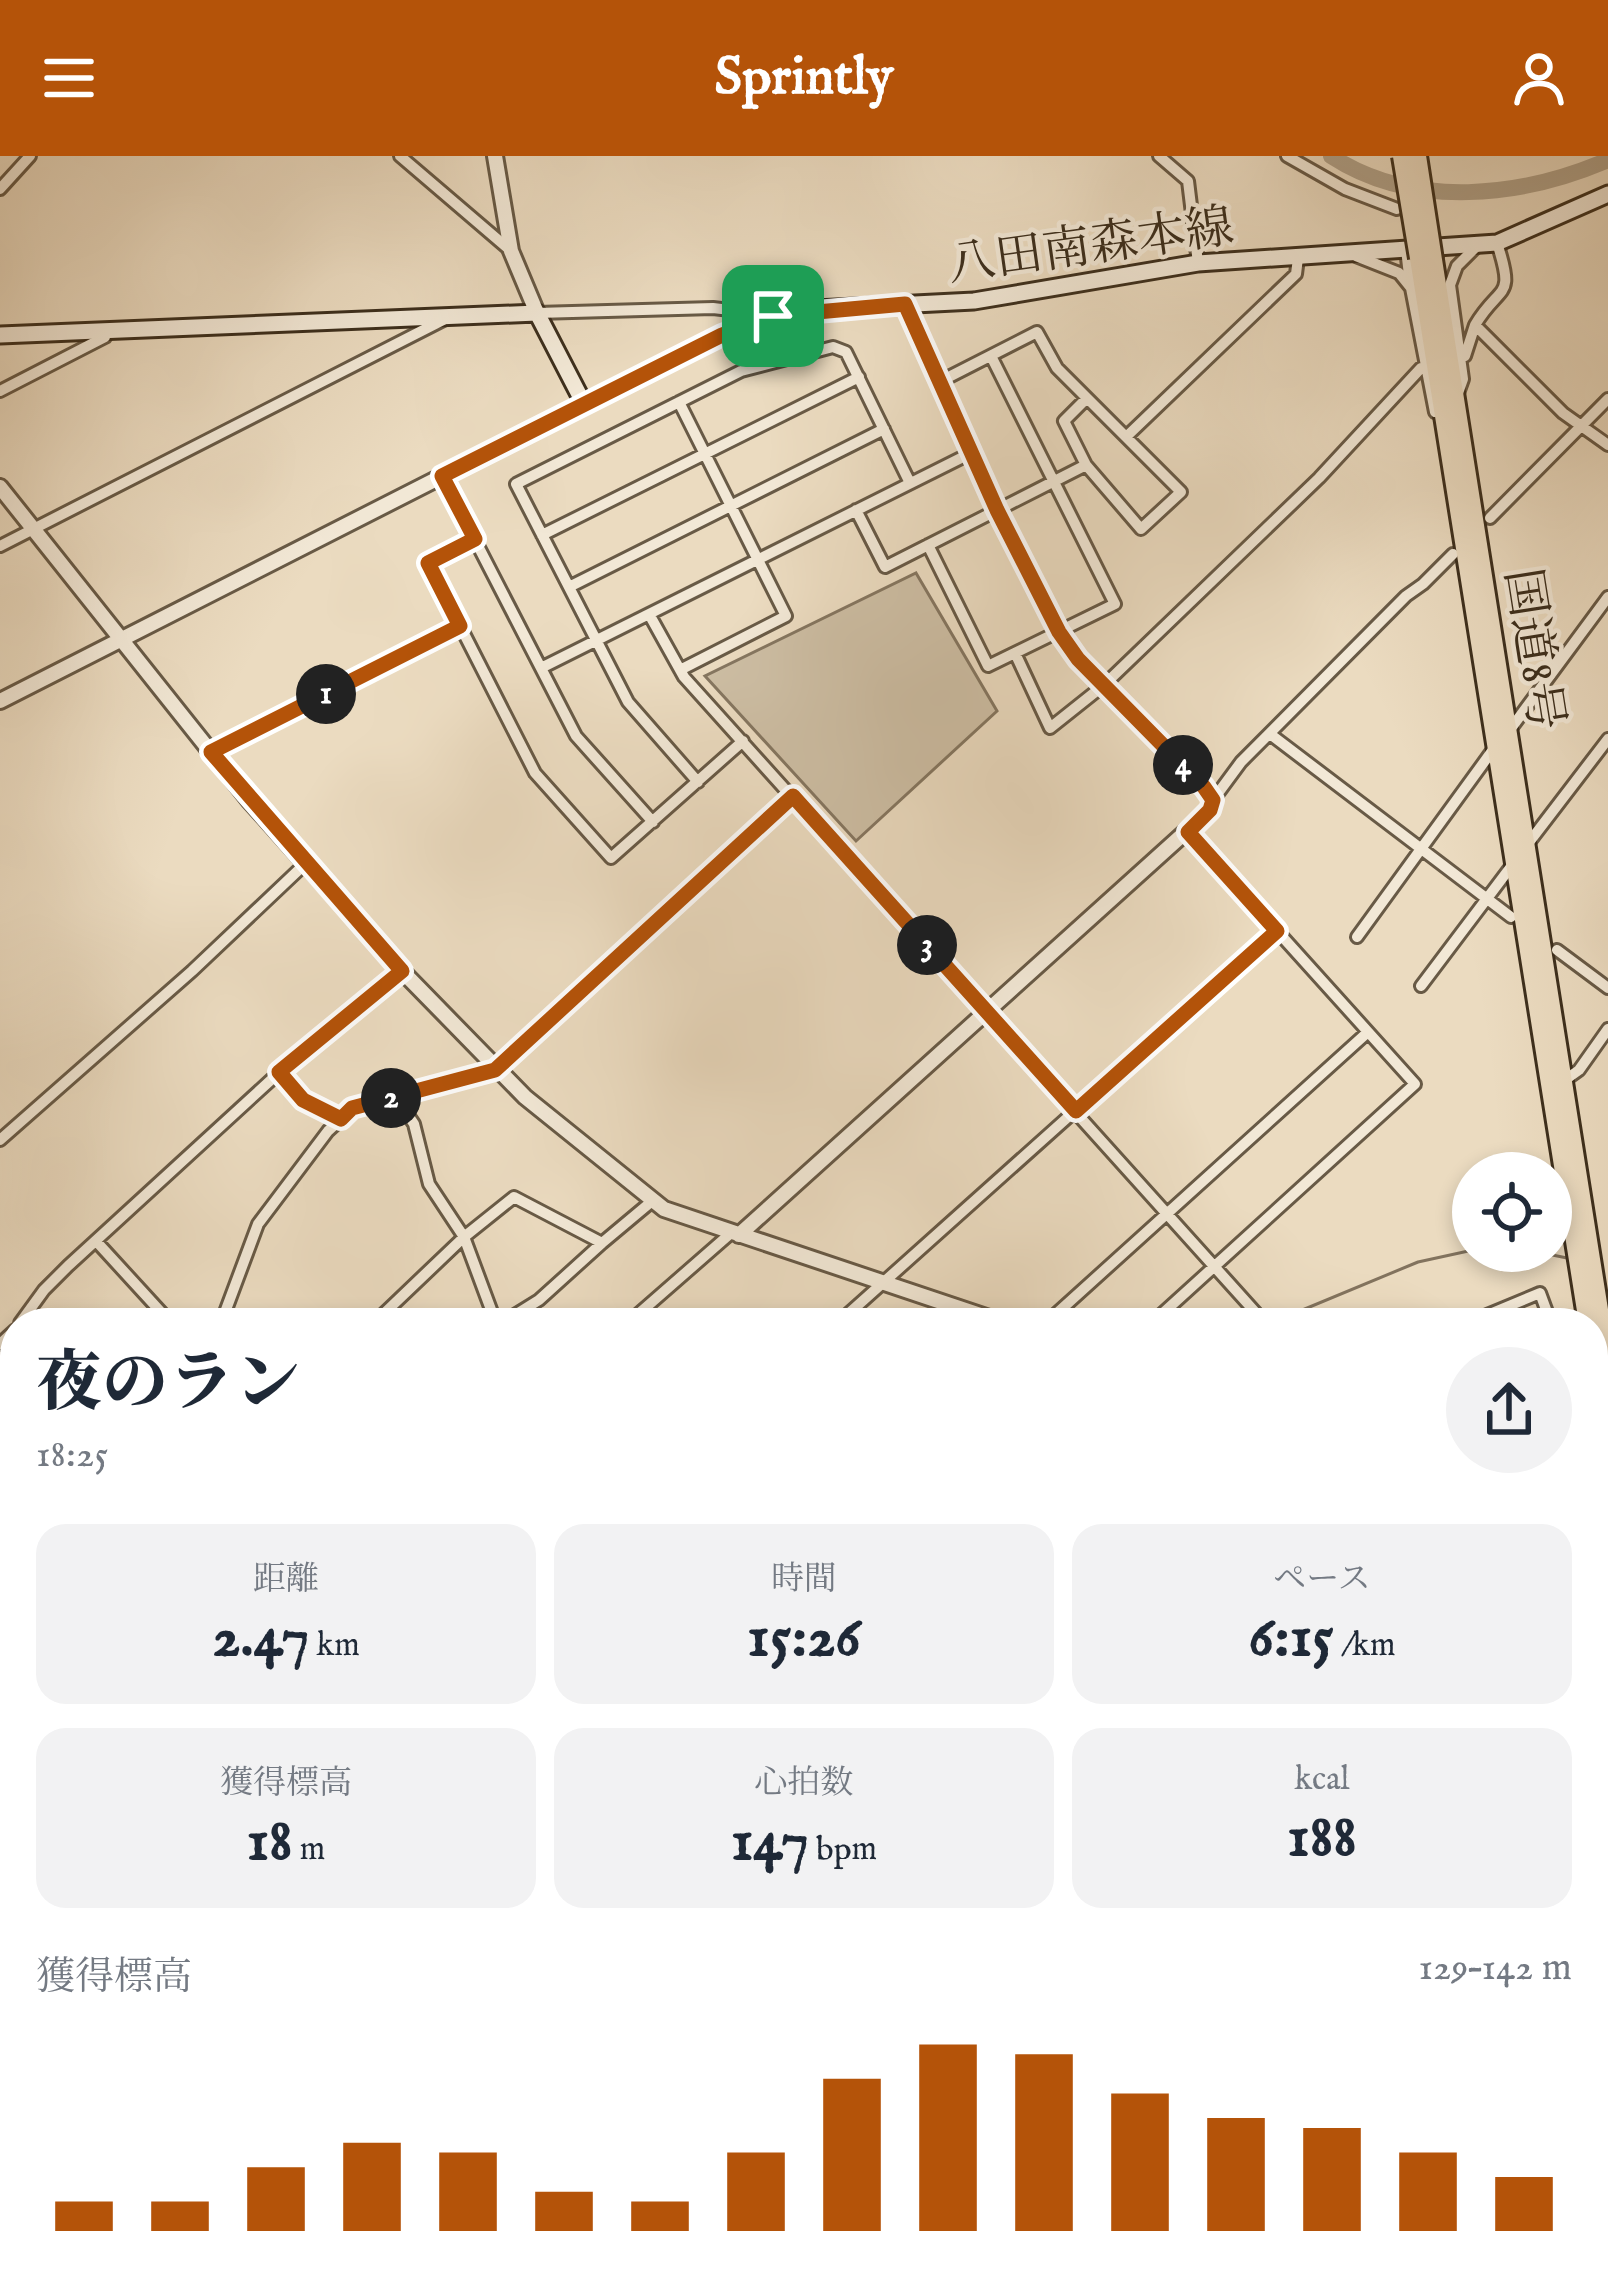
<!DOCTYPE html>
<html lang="ja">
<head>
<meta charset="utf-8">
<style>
	body { margin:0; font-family:"IM FELL English","Noto Serif JP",serif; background:#f2f2f3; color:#1f2937; height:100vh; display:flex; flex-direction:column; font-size:45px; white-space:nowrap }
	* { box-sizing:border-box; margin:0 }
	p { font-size:39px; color:#747a83 }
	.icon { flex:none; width:66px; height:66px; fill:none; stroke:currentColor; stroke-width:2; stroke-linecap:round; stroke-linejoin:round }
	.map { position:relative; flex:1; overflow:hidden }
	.panel { position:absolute; left:0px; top:1152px; width:1608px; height:975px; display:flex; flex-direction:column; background:#fff; border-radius:48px 48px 0 0; box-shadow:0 6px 18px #0003 }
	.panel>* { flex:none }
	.tools { position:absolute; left:1452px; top:996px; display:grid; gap:24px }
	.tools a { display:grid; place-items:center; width:120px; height:120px; border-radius:50%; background:#fff; box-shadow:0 6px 18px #0003; font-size:60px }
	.pin { position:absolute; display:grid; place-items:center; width:102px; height:102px; color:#fff; margin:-51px; border-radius:24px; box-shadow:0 6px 18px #0006 }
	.km { position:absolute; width:60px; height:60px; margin:-30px; border-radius:50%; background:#222; color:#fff; font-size:33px; line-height:60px; text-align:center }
	.round { display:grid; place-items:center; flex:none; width:126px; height:126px; border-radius:63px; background:#f2f2f3 }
	.summary { display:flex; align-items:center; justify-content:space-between; height:204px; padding:0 36px }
	h1 { font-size:66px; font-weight:800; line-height:90px }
	.stats { display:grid; grid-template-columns:repeat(3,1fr); gap:18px; height:204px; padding:12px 36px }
	.stats div { display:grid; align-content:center; border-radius:30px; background:#f2f2f3; text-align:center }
	.stats b { font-size:60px; font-weight:800 }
	.stats small { font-size:33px; font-weight:400 }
	.stats p { font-size:33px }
	.chart { height:336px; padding:24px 36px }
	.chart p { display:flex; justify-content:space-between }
	.chart svg { width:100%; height:216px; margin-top:12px; stroke:#b45309; stroke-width:6 }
	header { display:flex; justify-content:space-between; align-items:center; height:156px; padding:0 36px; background:#b45309; color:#fff; font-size:54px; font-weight:800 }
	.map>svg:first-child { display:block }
</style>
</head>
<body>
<header><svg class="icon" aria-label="menu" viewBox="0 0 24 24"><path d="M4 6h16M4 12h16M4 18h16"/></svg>Sprintly<svg class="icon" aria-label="person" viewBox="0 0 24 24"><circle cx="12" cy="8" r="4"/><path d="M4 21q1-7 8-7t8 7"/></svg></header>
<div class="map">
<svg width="1608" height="2125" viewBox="0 0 1608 2125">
	<rect width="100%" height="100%" fill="#ebdbc0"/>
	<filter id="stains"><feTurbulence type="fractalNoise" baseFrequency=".00167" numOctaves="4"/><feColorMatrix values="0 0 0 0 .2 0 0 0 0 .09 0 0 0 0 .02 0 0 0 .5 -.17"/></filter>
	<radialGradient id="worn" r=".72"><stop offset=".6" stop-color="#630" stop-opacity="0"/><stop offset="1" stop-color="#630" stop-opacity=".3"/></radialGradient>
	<path fill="#cdbea4" stroke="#857660" stroke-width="3" d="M916,417L997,555L856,685L705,520Z
		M15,2005V2112H199L207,2117L152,2125H0V2027Z"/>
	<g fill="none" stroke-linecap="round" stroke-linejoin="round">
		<path stroke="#82735e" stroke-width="3" d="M1533,1095L1567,1102
			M432,1119L462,1092
			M1271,1167L1418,1106L1473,1094
			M1239,2112L1249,2125"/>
		<path stroke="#b0a189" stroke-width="16" d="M1331,0C1414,54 1522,41 1608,4"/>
		<defs>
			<path id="minor" d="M400,0L511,95
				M1159,0L1188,25L1198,107
				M1287,0L1345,33L1397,53
				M0,33L30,0
				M1406,93L1410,128
				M1356,100L1399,117L1411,132L1435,256
				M905,149C941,228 974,310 1014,388C1040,439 1063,488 1104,529
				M537,157L713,152L773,159
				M1475,169C1500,127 1516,145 1497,87
				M1465,200L1475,169L1563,257L1608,289
				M939,226L1037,176L1057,212L1181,336L1141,373L1086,309L1064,265L1087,242
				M0,235L105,181L106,174
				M1458,237L1463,223L1450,129L1457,110L1477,90
				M679,246L786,460L680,514
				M1126,281L1296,118L1298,102
				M442,320L576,580L653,666
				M856,354L885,411L1086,309
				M1490,362L1608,243
				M542,379L859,221
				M475,384L428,407L535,617L611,702L743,585
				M928,389L988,510L1115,448L991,200
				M0,390L447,162
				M569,431L884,273
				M649,458L684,521L1257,1158
				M1015,497L1050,572L1104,529L1319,322L1421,212
				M541,512L971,297
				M1509,575L1608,441
				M1270,578L1511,761
				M211,595L460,470
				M698,626L628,546L516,328L741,215L833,191L846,196L910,327
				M1213,644L1241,606L1406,440L1423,428L1453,398
				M1527,689L1608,583
				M1357,781L1495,591
				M1557,794L1608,832
				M1421,830L1513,708
				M279,917L303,944L341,963
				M1565,924L1579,914L1608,873
				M396,941L414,968L429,1028L464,1081L496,1167
				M0,984L192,815L306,707
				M96,1085L171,1167
				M20,1167L44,1134L68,1110L284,912L402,815
				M221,1167L258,1068L328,975L352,953L495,914L793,640
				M374,1167L464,1081L514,1041L602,1087L651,1046
				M502,1167L539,1144L602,1087
				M628,1167L731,1077
				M838,1167L1277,774
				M943,1167L960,1152
				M1046,1167L1368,876
				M1152,1167L1415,928L1188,676
				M1468,1167L1540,1137L1551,1167
				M0,1188L15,1174
				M0,1268L15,1378
				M0,1494L15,1492
				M0,1709L15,1707
				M529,2112L534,2125
				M798,2112L808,2125
				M1140,2112L1150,2125
				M1230,2112L1240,2125
				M1327,2112L1336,2125
				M1411,2112L1421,2125
				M184,2125H203
				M495,2125L503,2112
				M952,2125L969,2112
				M1472,2125L1489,2112"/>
			<path id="tertiary" d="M495,0L511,95L537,157
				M0,331L249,644L402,815L525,941L664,1053L1004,1167
				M0,545L584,248
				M739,1079L1210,654L1213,644L1204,631L1104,529
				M1593,1334L1608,1327
				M1593,1707L1608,1704
				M0,2003L14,1980
				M234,2112L255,2125
				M1503,2112L1513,2125"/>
			<path id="secondary" d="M0,179L537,157L584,248L722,179L773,160L816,153L974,145L1198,107L1497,87L1608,38
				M1587,2125L1608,2109"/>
			<path id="trunk" d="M1419,102L1588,1167
				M1433,104L1608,1211
				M1593,1200L1608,1295"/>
		</defs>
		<use href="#minor" stroke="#685a46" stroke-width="16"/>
		<use href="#tertiary" stroke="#685a46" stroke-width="20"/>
		<use href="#secondary" stroke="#3d2f1d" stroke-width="21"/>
		<use href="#trunk" stroke="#3d2f1d" stroke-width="24"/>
		<use href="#minor" stroke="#f2e8d6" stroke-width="10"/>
		<use href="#tertiary" stroke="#f2e8d6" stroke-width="14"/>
		<use href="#secondary" stroke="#f2e8d6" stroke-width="15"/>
		<use href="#trunk" stroke="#ebdbc0" stroke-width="18"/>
		<defs>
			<path id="trunk-bridge" d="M1402,0L1419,102
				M1417,0L1433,104"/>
		</defs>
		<use href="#trunk-bridge" stroke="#3d2f1d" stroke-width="24" stroke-linecap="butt"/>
		<use href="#trunk-bridge" stroke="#ebdbc0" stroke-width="18"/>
	</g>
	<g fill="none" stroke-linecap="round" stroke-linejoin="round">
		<defs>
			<path id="route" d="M905,148L997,354L1059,476L1078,503L1204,631L1213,644L1210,654L1188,676L1277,775L1076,955L793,640L495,914L352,952L341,963L303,944L279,916L402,815L211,596L460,470L428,407L475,383L442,320L722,179L773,160Z"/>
		</defs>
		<use href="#route" stroke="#fff" stroke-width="24"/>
		<use href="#route" stroke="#b45309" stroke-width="15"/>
	</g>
	<g text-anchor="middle" stroke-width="9" stroke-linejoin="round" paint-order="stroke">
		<g font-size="48" fill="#3d2f1d" stroke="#f2e8d6">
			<text transform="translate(1090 88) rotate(-8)" y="17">八田南森本線</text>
			<text transform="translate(1536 493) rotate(81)" y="17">国道8号</text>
		</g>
	</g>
	<rect width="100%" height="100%" filter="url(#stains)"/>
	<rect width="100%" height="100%" fill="url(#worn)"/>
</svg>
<div class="tools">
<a><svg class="icon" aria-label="locate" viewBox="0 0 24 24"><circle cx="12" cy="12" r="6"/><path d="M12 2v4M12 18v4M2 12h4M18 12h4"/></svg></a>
</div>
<div class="pin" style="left:773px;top:160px;background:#1e9e55"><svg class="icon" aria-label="arrive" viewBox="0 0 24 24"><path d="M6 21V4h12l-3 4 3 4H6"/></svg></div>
<b class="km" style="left:326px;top:538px">1</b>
<b class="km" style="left:391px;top:942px">2</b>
<b class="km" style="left:927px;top:789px">3</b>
<b class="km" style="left:1183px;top:609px">4</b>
<section class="panel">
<div class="summary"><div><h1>夜のラン</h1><p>18:25</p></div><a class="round"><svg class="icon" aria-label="share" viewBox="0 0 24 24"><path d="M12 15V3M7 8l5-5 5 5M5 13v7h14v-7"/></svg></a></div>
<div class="stats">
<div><p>距離</p><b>2.47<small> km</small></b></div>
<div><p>時間</p><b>15:26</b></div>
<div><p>ペース</p><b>6:15<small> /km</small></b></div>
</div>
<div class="stats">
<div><p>獲得標高</p><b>18<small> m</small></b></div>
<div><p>心拍数</p><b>147<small> bpm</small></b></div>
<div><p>kcal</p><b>188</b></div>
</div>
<div class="chart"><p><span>獲得標高</span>129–142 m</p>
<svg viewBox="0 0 160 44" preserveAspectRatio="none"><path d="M5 44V38M15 44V38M25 44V31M35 44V26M45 44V28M55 44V36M65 44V38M75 44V28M85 44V13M95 44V6M105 44V8M115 44V16M125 44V21M135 44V23M145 44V28M155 44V33"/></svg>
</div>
</section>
</div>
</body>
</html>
